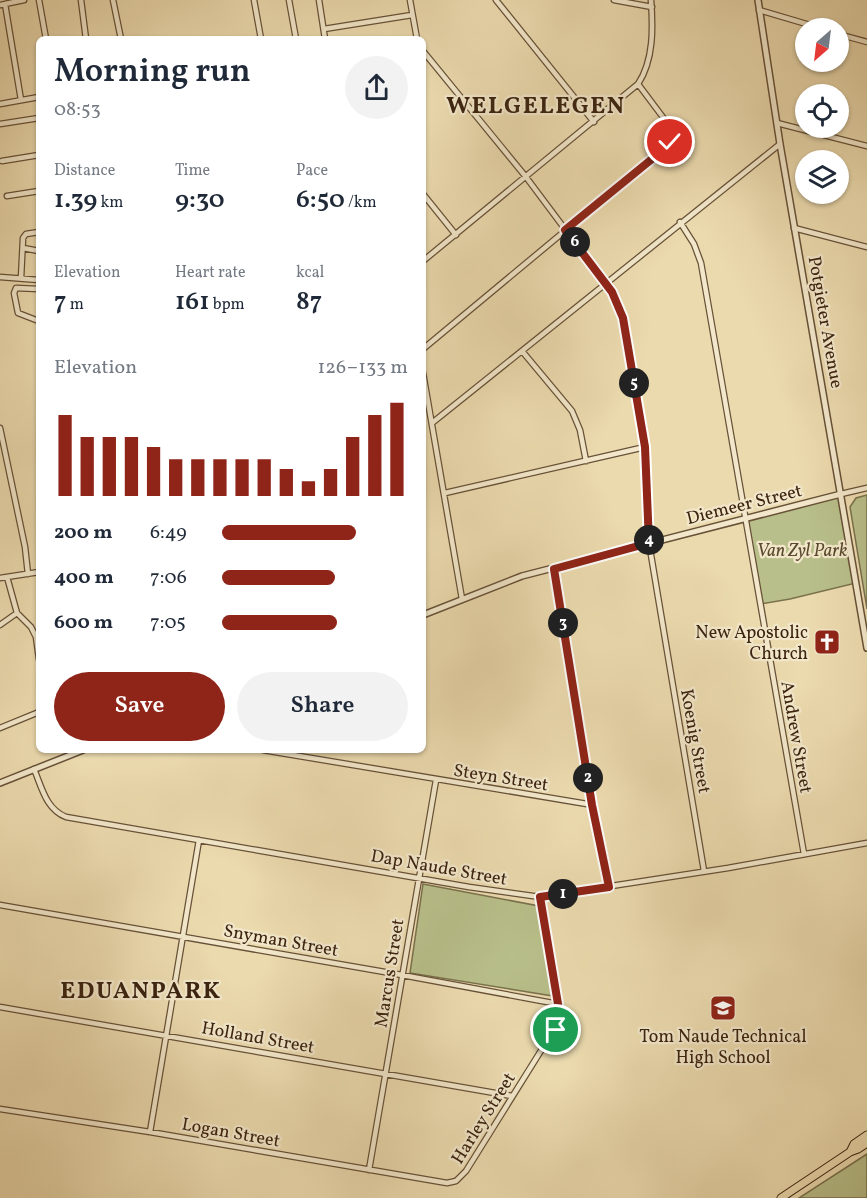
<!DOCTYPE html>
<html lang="en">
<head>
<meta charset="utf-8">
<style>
	body { margin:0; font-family:Vollkorn,serif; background:#f2f2f3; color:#1f2937; height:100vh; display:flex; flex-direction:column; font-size:22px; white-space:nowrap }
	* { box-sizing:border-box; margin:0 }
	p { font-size:20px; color:#747a83 }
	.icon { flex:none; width:33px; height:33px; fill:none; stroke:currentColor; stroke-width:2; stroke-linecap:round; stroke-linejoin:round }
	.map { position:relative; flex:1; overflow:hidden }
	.sheet { position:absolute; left:36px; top:36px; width:390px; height:717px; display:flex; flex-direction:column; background:#fff; border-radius:9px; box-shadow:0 2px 4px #0004 }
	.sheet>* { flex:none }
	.needle { width:39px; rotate:208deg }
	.controls { position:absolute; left:795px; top:18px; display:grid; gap:12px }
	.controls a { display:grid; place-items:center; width:54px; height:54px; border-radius:50%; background:#fff; box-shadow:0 2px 4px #0004; font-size:30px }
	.pin { position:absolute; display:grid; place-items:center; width:51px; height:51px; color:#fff; margin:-26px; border:3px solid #fff; border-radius:50%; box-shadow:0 2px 6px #0007 }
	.km { position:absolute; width:30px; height:30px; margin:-15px; border-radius:50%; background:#222; color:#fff; font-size:16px; line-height:30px; text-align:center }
	.round { display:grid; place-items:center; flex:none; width:63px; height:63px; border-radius:32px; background:#f2f2f3 }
	.headline { display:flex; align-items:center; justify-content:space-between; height:102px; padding:0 18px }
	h1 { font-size:33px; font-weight:600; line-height:45px }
	.metrics { display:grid; grid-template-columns:repeat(3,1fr); gap:9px; height:102px; padding:6px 18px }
	.metrics div { display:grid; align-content:center }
	.metrics b { font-size:26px; font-weight:600 }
	.metrics small { font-size:16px; font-weight:400 }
	.metrics p { font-size:16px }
	.chart { height:168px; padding:12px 18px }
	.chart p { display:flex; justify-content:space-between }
	.chart svg { width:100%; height:108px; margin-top:6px; stroke:#8f2418; stroke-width:6 }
	.button { display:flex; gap:12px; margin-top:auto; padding:12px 18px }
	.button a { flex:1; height:69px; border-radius:36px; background:#8f2418; color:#fff; font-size:24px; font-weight:600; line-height:69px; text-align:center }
	.button a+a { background:#f2f2f3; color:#1f2937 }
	ul { padding:0 18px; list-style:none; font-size:20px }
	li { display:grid; grid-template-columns:96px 72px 1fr; align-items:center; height:45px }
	li i { height:15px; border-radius:8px; background:#8f2418 }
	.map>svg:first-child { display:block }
</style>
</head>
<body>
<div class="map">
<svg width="867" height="1198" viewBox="0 0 867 1198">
	<rect width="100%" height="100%" fill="#ebdaae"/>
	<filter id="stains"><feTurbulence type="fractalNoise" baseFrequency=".00333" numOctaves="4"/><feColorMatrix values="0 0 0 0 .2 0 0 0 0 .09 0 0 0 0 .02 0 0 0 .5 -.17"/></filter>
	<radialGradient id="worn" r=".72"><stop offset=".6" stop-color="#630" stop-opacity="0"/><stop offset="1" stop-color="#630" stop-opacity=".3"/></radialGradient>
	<path fill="#b8bf8a" stroke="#7a714d" stroke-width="1.5" d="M841,494L856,583L790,599L761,604L746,518Z
		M867,495V609L850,507L856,498Z
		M423,884L539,906L553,996L410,973Z
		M867,1154V1198H799Z"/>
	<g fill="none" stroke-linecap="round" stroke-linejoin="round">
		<defs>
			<path id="minor" d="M39,0L46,39
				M81,0L86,39
				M113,0L121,39
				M254,0L261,39
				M289,0L296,39
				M319,0L325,39
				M410,0L417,39
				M496,0L594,122
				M614,0L652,7
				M5,4L21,100
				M0,5L24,0
				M759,10L820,28
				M324,29L412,15
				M838,34L867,42
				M423,51L526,177L612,292L620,308L645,447L649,543L704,871
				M0,104L39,97
				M777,123L867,146
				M0,124L39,118
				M2,161L39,155
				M423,194L456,235
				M7,196L39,191
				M680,222L694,244L701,263L804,854
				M794,228L867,247
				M23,248L39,251
				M423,261L638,84C654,60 653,27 651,0
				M0,277L39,280
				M21,278L23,238L26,234L39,232
				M36,320L18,313L14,293L16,288L39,289
				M423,349L667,146L673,138L671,128L638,84
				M522,351L572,411L580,430L586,461
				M423,373L462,599
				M432,423L780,144
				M0,428L25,547L28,574
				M445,493L645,447
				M841,494L867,488
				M554,569L593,805L609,887
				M7,577L17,613L31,627L36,637L39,659
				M0,578L39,572
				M0,625L17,613
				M0,728L39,712
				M263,750L593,805
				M34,769C42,788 46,809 66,817L469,887L540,897L728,868L867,843
				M0,905L402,975L558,1004
				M0,1007L512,1096
				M0,1109L150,1132L447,1183L456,1181L466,1171L557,1025L558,1004L540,897
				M150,1132L199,840
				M369,1170L436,780"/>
			<path id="tertiary" d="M758,0L780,144L867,648
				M423,615L522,576L841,494
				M0,783L83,750"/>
			<path id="primary" d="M850,1152L854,1144L867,1135
				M781,1198L850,1152L858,1149L867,1143"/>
		</defs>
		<use href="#minor" stroke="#675138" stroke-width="7"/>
		<use href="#tertiary" stroke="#675138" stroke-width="8"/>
		<use href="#primary" stroke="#3b2310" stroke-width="9"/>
		<use href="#minor" stroke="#f2e7ca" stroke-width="4.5"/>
		<use href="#tertiary" stroke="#f2e7ca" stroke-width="5"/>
		<use href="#primary" stroke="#ebdaae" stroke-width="7"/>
	</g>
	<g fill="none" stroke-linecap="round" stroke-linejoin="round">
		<defs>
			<path id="route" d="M556,1030L559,1015L558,1004L540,897L609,887L592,805L554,569L649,543L645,447L623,318L612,292L565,230L663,150L670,142"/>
		</defs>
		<use href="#route" stroke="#fff" stroke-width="12"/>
		<use href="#route" stroke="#8f2418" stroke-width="8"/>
	</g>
	<defs>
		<symbol id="church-square" viewBox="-11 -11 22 22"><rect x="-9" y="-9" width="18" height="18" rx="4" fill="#8f2418" stroke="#f2e7ca"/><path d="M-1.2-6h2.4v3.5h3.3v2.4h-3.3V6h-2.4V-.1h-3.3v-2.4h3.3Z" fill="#fff"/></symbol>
		<symbol id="school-square" viewBox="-11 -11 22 22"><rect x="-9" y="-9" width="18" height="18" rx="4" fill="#8f2418" stroke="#f2e7ca"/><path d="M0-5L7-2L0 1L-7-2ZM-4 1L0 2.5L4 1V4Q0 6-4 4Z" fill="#fff"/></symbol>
	</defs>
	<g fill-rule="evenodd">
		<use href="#church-square" x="812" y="627" width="30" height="30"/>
		<use href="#school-square" x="708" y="993" width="30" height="30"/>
	</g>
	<g text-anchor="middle" stroke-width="4.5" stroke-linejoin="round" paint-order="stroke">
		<g font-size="18" fill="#3b2310" stroke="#f2e7ca">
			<text transform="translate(826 322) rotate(80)" y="6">Potgieter Avenue</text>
			<text transform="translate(744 504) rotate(-14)" y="6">Diemeer Street</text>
			<text transform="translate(797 737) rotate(80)" y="6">Andrew Street</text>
			<text transform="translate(696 741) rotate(80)" y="6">Koenig Street</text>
			<text transform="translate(501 777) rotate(9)" y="6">Steyn Street</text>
			<text transform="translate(439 867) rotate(10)" y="6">Dap Naude Street</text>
			<text transform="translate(281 940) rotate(10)" y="6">Snyman Street</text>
			<text transform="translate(389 973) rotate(-81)" y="6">Marcus Street</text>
			<text transform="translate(258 1037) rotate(10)" y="6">Holland Street</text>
			<text transform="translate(483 1118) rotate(-58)" y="6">Harley Street</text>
			<text transform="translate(231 1132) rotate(10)" y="6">Logan Street</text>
		</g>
		<g font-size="18" font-style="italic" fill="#5a4a2e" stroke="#f2e7ca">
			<text x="802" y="556">Van Zyl Park</text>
		</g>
		<g font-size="18" fill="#3b2310" stroke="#f2e7ca" text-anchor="end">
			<text x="808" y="638">New Apostolic<tspan x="808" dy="21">Church</tspan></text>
			<text x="723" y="1042" text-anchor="middle">Tom Naude Technical<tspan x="723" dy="21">High School</tspan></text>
		</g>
		<g font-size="24" font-weight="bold" letter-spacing="1.5" fill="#3b2310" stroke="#f2e7ca">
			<text x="536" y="113">WELGELEGEN</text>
			<text x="141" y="998">EDUANPARK</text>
		</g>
	</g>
	<rect width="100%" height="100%" filter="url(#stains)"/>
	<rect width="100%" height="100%" fill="url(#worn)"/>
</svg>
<div class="controls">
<a><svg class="needle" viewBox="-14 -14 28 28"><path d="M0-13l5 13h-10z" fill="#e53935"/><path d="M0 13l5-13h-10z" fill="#747a83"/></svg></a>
<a><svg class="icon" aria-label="locate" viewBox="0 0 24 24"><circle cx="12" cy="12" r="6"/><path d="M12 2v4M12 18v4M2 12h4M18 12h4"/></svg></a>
<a><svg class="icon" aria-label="layers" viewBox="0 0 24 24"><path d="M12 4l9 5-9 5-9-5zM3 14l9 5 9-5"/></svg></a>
</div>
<div class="pin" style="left:556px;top:1030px;background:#1e9e55"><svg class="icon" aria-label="arrive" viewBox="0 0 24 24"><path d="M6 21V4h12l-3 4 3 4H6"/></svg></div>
<div class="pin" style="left:670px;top:142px;background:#d93025"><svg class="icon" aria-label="check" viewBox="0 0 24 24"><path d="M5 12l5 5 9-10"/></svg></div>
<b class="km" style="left:563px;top:894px">1</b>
<b class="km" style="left:588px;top:778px">2</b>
<b class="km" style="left:563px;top:623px">3</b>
<b class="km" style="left:649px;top:540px">4</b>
<b class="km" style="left:634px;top:383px">5</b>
<b class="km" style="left:575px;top:242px">6</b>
<section class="sheet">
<div class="headline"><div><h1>Morning run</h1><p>08:53</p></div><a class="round"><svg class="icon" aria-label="share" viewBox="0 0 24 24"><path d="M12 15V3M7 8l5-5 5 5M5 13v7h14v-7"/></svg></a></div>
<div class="metrics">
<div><p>Distance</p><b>1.39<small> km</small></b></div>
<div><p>Time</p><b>9:30</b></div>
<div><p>Pace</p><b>6:50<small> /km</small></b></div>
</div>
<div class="metrics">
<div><p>Elevation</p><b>7<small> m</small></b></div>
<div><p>Heart rate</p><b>161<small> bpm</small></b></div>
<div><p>kcal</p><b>87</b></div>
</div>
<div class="chart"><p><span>Elevation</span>126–133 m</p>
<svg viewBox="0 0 160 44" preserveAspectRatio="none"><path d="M5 44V11M15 44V20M25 44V20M35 44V20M45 44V24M55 44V29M65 44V29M75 44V29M85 44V29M95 44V29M105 44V33M115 44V38M125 44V33M135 44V20M145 44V11M155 44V6"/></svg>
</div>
<ul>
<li><b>200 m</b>6:49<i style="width:72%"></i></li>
<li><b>400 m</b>7:06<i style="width:61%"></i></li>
<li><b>600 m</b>7:05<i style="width:62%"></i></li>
</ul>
<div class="button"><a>Save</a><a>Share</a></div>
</section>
</div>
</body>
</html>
